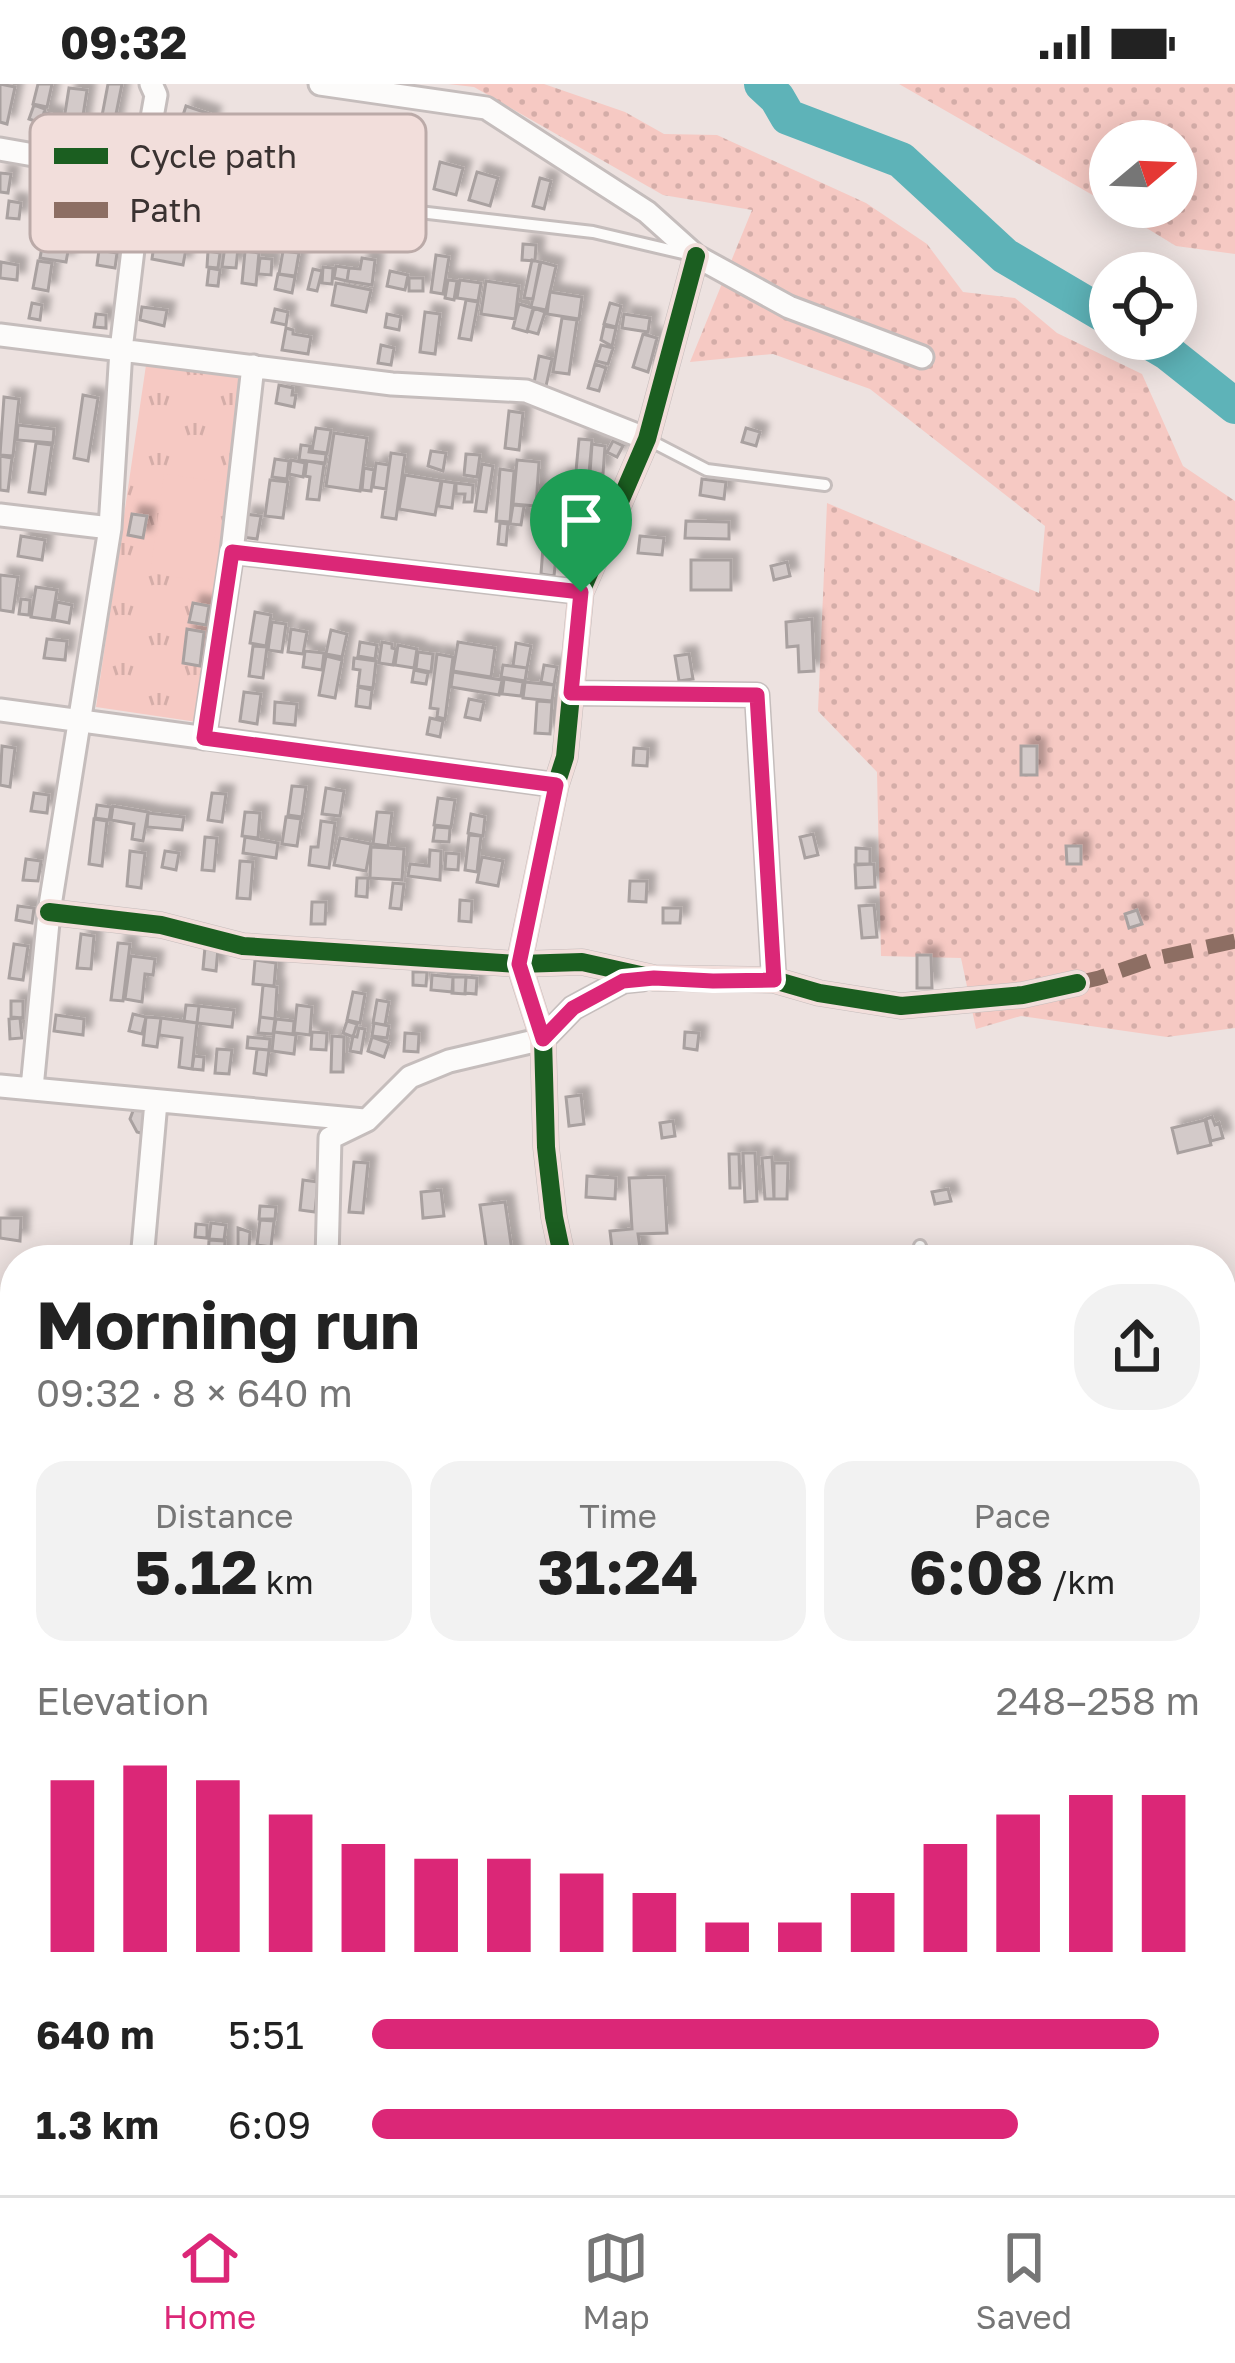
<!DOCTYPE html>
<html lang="en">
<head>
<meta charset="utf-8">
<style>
	body { margin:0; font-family:"Golos Text",sans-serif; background:#f2f2f2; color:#222; height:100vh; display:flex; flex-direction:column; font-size:45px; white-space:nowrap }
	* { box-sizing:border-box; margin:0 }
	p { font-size:39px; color:#767676 }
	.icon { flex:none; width:66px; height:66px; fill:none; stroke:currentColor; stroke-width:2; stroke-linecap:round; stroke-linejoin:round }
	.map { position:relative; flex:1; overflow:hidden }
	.drawer { position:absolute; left:0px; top:1161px; width:1236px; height:951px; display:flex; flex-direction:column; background:#fff; border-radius:48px 48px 0 0; box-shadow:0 6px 30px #0003 }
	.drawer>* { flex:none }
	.needle { width:78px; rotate:71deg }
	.controls { position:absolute; left:1089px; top:36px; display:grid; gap:24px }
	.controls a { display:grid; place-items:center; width:108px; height:108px; border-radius:50%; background:#fff; box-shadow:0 6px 30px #0003; font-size:60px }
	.pin { position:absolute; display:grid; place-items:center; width:102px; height:102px; color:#fff; margin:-123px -51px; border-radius:50% 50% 50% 0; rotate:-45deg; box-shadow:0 0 12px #0007 }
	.pin .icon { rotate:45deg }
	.round { display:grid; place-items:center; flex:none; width:126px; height:126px; border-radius:48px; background:#f2f2f2 }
	.overview { display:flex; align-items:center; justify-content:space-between; height:204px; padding:0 36px }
	h1 { font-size:66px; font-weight:700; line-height:90px }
	.metrics { display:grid; grid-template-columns:repeat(3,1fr); gap:18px; height:204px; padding:12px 36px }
	.metrics div { display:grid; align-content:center; border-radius:30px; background:#f2f2f2; text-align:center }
	.metrics b { font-size:60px; font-weight:700 }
	.metrics small { font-size:33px; font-weight:400 }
	.metrics p { font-size:33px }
	.chart { height:336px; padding:24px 36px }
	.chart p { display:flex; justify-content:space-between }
	.chart svg { width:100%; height:216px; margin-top:12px; stroke:#db2777; stroke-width:6 }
	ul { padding:0 36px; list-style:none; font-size:39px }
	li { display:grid; grid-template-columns:192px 144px 1fr; align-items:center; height:90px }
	li i { height:30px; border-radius:15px; background:#db2777 }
	.status { display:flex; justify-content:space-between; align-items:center; height:84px; padding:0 60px; background:#fff; direction:ltr }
	.status svg { height:33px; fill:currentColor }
	.tab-bar { display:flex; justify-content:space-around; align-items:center; height:168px; border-top:3px solid #e0e0e0; background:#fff; font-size:33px; color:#767676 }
	.tab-bar a { display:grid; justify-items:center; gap:6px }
	.tab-bar .on { color:#db2777 }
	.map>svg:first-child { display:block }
</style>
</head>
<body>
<div class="status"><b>09:32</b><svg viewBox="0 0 49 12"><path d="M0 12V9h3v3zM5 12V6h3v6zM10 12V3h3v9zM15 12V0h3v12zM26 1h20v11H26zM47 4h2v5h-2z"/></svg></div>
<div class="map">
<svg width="1235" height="2111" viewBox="0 0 1235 2111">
	<defs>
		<pattern id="grass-dots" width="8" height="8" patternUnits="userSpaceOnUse" patternTransform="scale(3)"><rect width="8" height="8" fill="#f6c9c3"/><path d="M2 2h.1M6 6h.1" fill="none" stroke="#d4ada8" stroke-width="1.8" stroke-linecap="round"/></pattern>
		<pattern id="park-tufts" width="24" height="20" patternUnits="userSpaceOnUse" patternTransform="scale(3)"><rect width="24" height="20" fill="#f6c9c3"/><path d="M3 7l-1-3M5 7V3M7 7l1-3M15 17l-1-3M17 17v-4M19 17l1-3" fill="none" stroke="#d4ada8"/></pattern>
		<filter id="shadow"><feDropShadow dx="8" dy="-8" stdDeviation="3" flood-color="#0004"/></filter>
	</defs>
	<rect width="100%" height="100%" fill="#ede2e0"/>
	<path fill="url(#grass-dots)" d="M448,0H544L625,28L664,50L717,51L866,119L927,160L963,208L1015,214L1057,249L1142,290L1183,382L1235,417V944L1167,953L1021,932L976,945L961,874L881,872L877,688L818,627L827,419L1039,509L1045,442L870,305L773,270L690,278L752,126L663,111L474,3Z
		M899,0H1235V170L1176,162L1112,123H1176V57H1110V121Z"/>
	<path fill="url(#park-tufts)" d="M146,281L243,294L197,638L96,623Z"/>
	<path fill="#f6c9c3" d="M164,390L223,398L208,498L150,489Z"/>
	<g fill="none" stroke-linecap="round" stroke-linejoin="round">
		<path stroke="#5eb3b8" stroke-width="36" d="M762,0L777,14L788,33L901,76L1005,172L1110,234
			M1145,255L1167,268L1235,322"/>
	</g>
	<path fill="#d3cac9" stroke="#a9a1a0" stroke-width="3" filter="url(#shadow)" d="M0,0L15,3L7,40L0,38Z
		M38,0H52L47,23L33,20Z
		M108,0H122L111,55L98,53Z
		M69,4L87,6L79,57L61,54Z
		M34,21L45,25L41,39L29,35Z
		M186,22L213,31L205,53L179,44Z
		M46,29L59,32L55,48L42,45Z
		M440,78L463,84L456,111L434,105Z
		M477,88L498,94L490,122L469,116Z
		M0,89L11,90L8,109L0,108Z
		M540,94L551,97L544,125L533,122Z
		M9,117L21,119L19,135L7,134Z
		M43,158L69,162L66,178L40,174Z
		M154,160L186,165L183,181L152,175Z
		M523,160L536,161L535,177L522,176Z
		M225,162L238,164L236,184L222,183Z
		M99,166L117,169L115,184L97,181Z
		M208,167L220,169L218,184L207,183Z
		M245,167L259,169L256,201L242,199Z
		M283,167L299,169L295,192L279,190Z
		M436,171L449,173L443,210L431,208Z
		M260,174L272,175L271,191L258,190Z
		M362,174L375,176L372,201L347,197L349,184L360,185Z
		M532,176L540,178L533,215L524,214Z
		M38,177L52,179L48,207L33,204Z
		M1,178L18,181L17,196L0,194Z
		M541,178L556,182L546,226L531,223Z
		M336,182L349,184L347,197L334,194Z
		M323,183L333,184L332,200L322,199Z
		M209,184L220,186L218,202L207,201Z
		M313,185L322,187L317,207L308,205Z
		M390,187L408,191L405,206L387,202Z
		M278,190L295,193L292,209L275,205Z
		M409,194H423V207H409Z
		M448,196L457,197L454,216L445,214Z
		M460,196L481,199L478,217L457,214Z
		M486,197L519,202L515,235L481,230Z
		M336,199L371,206L366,228L332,221Z
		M550,208L582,213L579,235L547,230Z
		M466,216L478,218L471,256L459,254Z
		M32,219L42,221L40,236L29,234Z
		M610,219L621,222L616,243L604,240Z
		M519,220L533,224L527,248L513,244Z
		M142,223L167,226L164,242L140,236Z
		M534,224L545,228L538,250L527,247Z
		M275,225L288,228L286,241L272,238Z
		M425,228L440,230L435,270L420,268Z
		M96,230L106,231V244L94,243Z
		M387,230L401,233L399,246L385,243Z
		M624,230L650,234L648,248L622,244Z
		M562,234L577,236L569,290L553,288Z
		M604,242L616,244L612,262L601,256Z
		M286,244L293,246V250L311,253L308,270L282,266Z
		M643,250L657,254L648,288L633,283Z
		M381,261L394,264L391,281L378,279Z
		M601,261L613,264L608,280L596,277Z
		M539,272L552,275L546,302L534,299Z
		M595,280L606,284L599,307L588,304Z
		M279,301L293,304L292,311H296L294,323L276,319Z
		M83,311L98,314L88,377L74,374Z
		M4,313L19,315L13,372L0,371Z
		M509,327L523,329L519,366L505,364Z
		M18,341L54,345L53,359L17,356Z
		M316,344L331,346L327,369L312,367Z
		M746,344L760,348L756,362L742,358Z
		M334,349L367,354L360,407L326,402Z
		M579,355L592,356L589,389L576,387Z
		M613,357L623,362L617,373L607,368Z
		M36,359L52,361L45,410L29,408Z
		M592,360L605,362L603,390L590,389Z
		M301,361L310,362L309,368L326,370L325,379L299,376Z
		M431,367L446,369L443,387L428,382Z
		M391,369L405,371L396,435L382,433Z
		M466,370L480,371L477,393L464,391Z
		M0,372L12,374L8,407L0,406Z
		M275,375L289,377L287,395L272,393Z
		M291,376L305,379L303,393L289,390Z
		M517,376L539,378L536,422L513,420Z
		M307,377L324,380L319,416L307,415L310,393L305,392Z
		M376,379L389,381L386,405L373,403Z
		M482,380L493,382L486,428L475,427Z
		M364,384L374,386L371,407L362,406Z
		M500,385L514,387L510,438L496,437Z
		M573,388L590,390L586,414L560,410L562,394L572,396Z
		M405,391L441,397L435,431L399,425Z
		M702,395L726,398L724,415L700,411Z
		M270,396L288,398L283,434L265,432Z
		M442,397L455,399L452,424L438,422Z
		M456,399L473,401L472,418H464L465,410H456Z
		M588,408L601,410L599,423L586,421Z
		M552,411L572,413L571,427L551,425Z
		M572,413L585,414L583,442L570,441Z
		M513,421L524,422L521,441L510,440Z
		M132,430L147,432L143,454L128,451Z
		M245,430L261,432L257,455L242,453Z
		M686,437L729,438V455L685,454Z
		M500,439L508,440L506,461L498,460Z
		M21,452L45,456L42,476L18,472Z
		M640,452L664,454L662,471L638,469Z
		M543,463L557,464L554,492L541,490Z
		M691,476H731V506H691Z
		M787,478L790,492L774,496L771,482Z
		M0,491L18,493L13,528L0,526Z
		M36,503L57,506L52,536L31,533Z
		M21,515L30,516L29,531L19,530Z
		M57,518L72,521L69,539L54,536Z
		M193,519L209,522L206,541L189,538Z
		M255,528L271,531L266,562L250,559Z
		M812,535L814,587L799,588L798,562L787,563L786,538Z
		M272,538L286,540L282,568L268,566Z
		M187,545L204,548L200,582L183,579Z
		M291,545L307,548L303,570L288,568Z
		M331,546L347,550L342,573L326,570Z
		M47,555L67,557L65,576L44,574Z
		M360,558L377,561L375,575L358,572Z
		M382,558L392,560V564L396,565L393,581L379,579Z
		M458,558L495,564L491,593L453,587Z
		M516,559L531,562L527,584L513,582Z
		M398,561L417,565L414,584L395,581Z
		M253,562L267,563L263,594L249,592Z
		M305,567L324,569L322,586L303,583Z
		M418,568L433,570L431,588L416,585Z
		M437,570L453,573L445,635L437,633L438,625L430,624Z
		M689,570L693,595L679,597L675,572Z
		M326,572L342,576L335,614L319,611Z
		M354,574L376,577L373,604L358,602L360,586L353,585Z
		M503,581L527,584L525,597L501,593Z
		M544,581L557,583L554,601L541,598Z
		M414,586L428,589L426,600L412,598Z
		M453,588L502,596L499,611L451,603Z
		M504,595L523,598L521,612L502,610Z
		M525,598L554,601L552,617L523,614Z
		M358,603L372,606L370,624L356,622Z
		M244,608L261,610L257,640L240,637Z
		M469,615L484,618L480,636L465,633Z
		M537,617L552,618L550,650L535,649Z
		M275,618L297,620L295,641L274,639Z
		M430,634L443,637L440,653L427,650Z
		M2,662L15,664L10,703L0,701Z
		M1021,662H1037V691H1021Z
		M634,664L648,665L647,682L633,681Z
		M292,702L306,703L302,733L288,731Z
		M326,704L344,707L340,732L322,730Z
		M34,709L49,711L47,729L31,727Z
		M212,709L226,710L222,738L208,736Z
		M438,714L455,716L451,743L434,741Z
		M97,721L111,723L109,736L95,734Z
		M113,722L148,728L143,757L132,755L134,740L111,736Z
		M245,728L260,729L258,754L242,752Z
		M377,728L392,729L388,762L373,760Z
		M148,729L184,733L182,746L147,743Z
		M471,730L485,733L483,752L468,749Z
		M286,733L301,735L297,762L282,760Z
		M94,735L107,737L102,782L89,780Z
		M321,737L335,739L329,784L309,781L311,763H318Z
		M435,743L450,744L449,758L433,757Z
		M813,750L818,771L805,774L800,753Z
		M469,751L481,752L477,788L465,786Z
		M205,753L217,754L214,787L202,786Z
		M245,753L278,759L276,774L243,769Z
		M340,754L371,760L366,787L334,781Z
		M1066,762H1081V780H1067Z
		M371,763L404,765L402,796L370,794Z
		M856,764L870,765V780H856Z
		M430,766L441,767L440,796L408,792L410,780L429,782Z
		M130,767L145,769L141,804L127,802Z
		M165,767L179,769L176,786L162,783Z
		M446,769L459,770L458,786L445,785Z
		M482,773L503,777L498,802L477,798Z
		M26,775L41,777L38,797L23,796Z
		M240,777L253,778L250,815L237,814Z
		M874,780L875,803L856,804L855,781Z
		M357,794H368L367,813L356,812Z
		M630,797H647L646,818L629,817Z
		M393,799L404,800L401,825L390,824Z
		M460,816L472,817L471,838L459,837Z
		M312,818H326L325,840H311Z
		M874,821L877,853L862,854L859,822Z
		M18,822L34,824L32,839L16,836Z
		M663,824H681L680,839H663Z
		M1137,826L1142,840L1129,844L1125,830Z
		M81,850L94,852L91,885L77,884Z
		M118,859L130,860L123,917L111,916Z
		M14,860L28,862L23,896L9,894Z
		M205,863L218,864L216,887L203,885Z
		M917,871H931L932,904H917Z
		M131,872L155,875L153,891L145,890L142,918L125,915Z
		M255,876L276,879L274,902L253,900Z
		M413,888H427L426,902L413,901Z
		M432,891L453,893V908L431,906Z
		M453,893H466L465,910L452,909Z
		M466,893L477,894L476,910L465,909Z
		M263,901L277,903L275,935L260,933Z
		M353,908L365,910L360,939L347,936Z
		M377,916L389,918L385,941L373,939Z
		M11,917H23V934L11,933Z
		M186,921L199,922L197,939L184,937Z
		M297,921L312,923L310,951L294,949Z
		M199,922L234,926L232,943L197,939Z
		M133,930L146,933L142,950L129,947Z
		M56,931L84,935L83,951L54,947Z
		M146,933L161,934L157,963L143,961Z
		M260,933L275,935L273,950L258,949Z
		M20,934L22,954L10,955L9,935Z
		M161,934L197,939L192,985L179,983L182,954L159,951Z
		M276,935L294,937L293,950L274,948Z
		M347,937L357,940L353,953L343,949Z
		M374,939L389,942L387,954L372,952Z
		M359,944L365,945L361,969L350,967L353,952L357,953Z
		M274,948L296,951L294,970L272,967Z
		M312,948L327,949L326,966L311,965Z
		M685,948L699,949L697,966L684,964Z
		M405,949L419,950L418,968L404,967Z
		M332,952L344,953L343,988H331Z
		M248,953L270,955L269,966L247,964Z
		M372,953L389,959L384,973L368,967Z
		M217,965L232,966L229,990L215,989Z
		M257,965L269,966L266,991L254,989Z
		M194,972L204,973L203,986L192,985Z
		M581,1011L584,1040L569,1042L566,1013Z
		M136,1019L151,1022L148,1051L137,1048L130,1035Z
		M1212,1033L1215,1041L1219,1039L1223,1054L1211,1057L1206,1035Z
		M1205,1036L1211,1061L1178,1069L1172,1044Z
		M673,1037L675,1052L662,1054L660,1039Z
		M743,1069H755L757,1117L745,1118Z
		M729,1070H739L740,1104H730Z
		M772,1073L774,1115H765L762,1074Z
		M354,1078L368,1079L363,1129L349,1128Z
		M774,1079H788L787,1115H774Z
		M587,1092L616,1094L615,1115L586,1113Z
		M664,1093L667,1149L638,1150L641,1171L613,1173L610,1147L632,1145L629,1094Z
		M303,1096L318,1098L315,1128L300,1126Z
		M948,1105L951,1117L935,1120L932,1108Z
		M441,1106L444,1132L423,1134L421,1108Z
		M505,1118L513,1174L488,1176L480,1121Z
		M260,1122L276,1123L275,1135H259Z
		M0,1134H21L20,1157L0,1154Z
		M260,1136L274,1137L271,1163L257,1161Z
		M211,1139L226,1141L224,1156L209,1155Z
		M196,1140L207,1141V1154L195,1153Z
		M238,1144L250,1148L249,1164H238Z
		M209,1156L225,1157L224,1176H208Z
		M15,1319V1345L6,1346L5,1320Z
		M1235,1410V1465H1221V1411Z
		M10,1442L15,1485L9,1486L11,1503L0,1504V1443Z
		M1,1685L15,1686V1750L0,1749Z
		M320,2097H353L365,2111H331Z
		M365,2097H386L388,2100L374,2110Z
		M450,2097H484L488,2111H441L438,2101Z
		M492,2097H510L517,2111H499Z
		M639,2097L643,2109L631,2111L628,2100Z
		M929,2097H960L957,2111H926Z
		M1123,2097H1154L1156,2111H1125Z"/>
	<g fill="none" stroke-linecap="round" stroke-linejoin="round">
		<defs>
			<path id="lane" d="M142,90L324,117L593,148L687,170
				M647,355L707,386L825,401
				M920,1162L923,1176
				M0,1534L15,1533
				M0,1788L15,1784
				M1070,2097L1072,2111"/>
			<path id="street" d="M320,0L486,24L647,128L696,172L789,223L922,273
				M0,65L142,90
				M0,251L392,300L526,307L647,355
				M0,431L110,444
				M232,468L581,508
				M571,609L757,611L774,896
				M0,626L556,701
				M204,654L232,468L253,282
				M49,828L161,841L243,862L519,880L582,878L654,894L774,896L819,909L901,922L1023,911L1077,899
				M0,1002L364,1036
				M32,1004L49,828L110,444L121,266L142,90L156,11L151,0
				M142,1176L156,1018
				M327,1176L330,1054L367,1036L410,993L449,977L543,955L573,924L623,897L642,895
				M563,1176L554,1133L546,1063L543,955L519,880L556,701L565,673L581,508L647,355L696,172
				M0,1225H15
				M716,2097L718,2111
				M775,2111L813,2108L828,2111"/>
		</defs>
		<use href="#lane" stroke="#c5bdbc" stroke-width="16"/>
		<use href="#street" stroke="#c5bdbc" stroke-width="27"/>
		<use href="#lane" stroke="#fcfbfa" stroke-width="10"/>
		<use href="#street" stroke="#fcfbfa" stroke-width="21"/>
		<path stroke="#8d6e63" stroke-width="15" stroke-dasharray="30 15" stroke-linecap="butt" d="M1077,899L1099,894L1157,874L1235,857"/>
		<defs>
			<path id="cycleway" d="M49,828L161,841L243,862L519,880L582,878L654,894L774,896L819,909L901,922L1023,911L1077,899
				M563,1176L554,1133L546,1063L543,955L519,880L556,701L565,673L581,508L647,355L696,172"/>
		</defs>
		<use href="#cycleway" stroke="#f2dedb" stroke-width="26"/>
		<use href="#cycleway" stroke="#1b5e20" stroke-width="18"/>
	</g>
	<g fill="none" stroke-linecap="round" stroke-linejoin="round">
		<defs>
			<path id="route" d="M232,468L581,508L571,609L757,611L774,896L713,897L654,894L623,897L573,924L543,955L519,880L556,701L204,654Z"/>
		</defs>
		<use href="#route" stroke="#fff" stroke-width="24"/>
		<use href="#route" stroke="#db2777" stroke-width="15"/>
	</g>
	<rect x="30" y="30" width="396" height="138" rx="18" fill="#f2dedb" stroke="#bbaaa8" stroke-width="3"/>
	<rect x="54" y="64" width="54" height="16" fill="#1b5e20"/>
	<rect x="54" y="118" width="54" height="16" fill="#8d6e63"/>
	<g font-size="33" fill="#3a3231">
		<text x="129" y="84">Cycle path</text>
		<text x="129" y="138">Path</text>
	</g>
</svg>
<div class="controls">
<a><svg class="needle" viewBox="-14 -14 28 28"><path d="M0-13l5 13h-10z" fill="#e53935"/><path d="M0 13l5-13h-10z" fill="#767676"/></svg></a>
<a><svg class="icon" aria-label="locate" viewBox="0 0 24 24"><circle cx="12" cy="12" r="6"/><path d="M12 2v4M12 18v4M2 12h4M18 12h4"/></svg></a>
</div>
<div class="pin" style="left:581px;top:508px;background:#1e9e55"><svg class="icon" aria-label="arrive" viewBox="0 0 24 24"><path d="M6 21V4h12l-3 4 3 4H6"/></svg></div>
<section class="drawer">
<div class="overview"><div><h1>Morning run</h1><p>09:32 · 8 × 640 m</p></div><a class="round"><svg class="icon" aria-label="share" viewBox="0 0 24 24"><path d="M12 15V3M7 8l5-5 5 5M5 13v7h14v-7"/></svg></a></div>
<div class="metrics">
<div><p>Distance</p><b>5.12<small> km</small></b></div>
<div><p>Time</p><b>31:24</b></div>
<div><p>Pace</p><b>6:08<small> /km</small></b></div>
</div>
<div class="chart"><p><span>Elevation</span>248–258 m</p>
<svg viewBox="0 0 160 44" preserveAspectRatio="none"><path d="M5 44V9M15 44V6M25 44V9M35 44V16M45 44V22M55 44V25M65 44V25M75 44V28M85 44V32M95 44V38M105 44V38M115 44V32M125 44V22M135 44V16M145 44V12M155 44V12"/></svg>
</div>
<ul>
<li><b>640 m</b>5:51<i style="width:95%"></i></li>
<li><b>1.3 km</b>6:09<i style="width:78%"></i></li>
</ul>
</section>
</div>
<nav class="tab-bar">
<a class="on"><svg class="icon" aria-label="home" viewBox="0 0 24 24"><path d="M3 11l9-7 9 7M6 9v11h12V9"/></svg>Home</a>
<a><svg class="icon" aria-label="map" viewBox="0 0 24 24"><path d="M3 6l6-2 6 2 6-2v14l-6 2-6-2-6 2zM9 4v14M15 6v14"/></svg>Map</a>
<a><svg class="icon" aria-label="saved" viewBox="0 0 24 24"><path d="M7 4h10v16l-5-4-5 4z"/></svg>Saved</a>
</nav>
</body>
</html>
